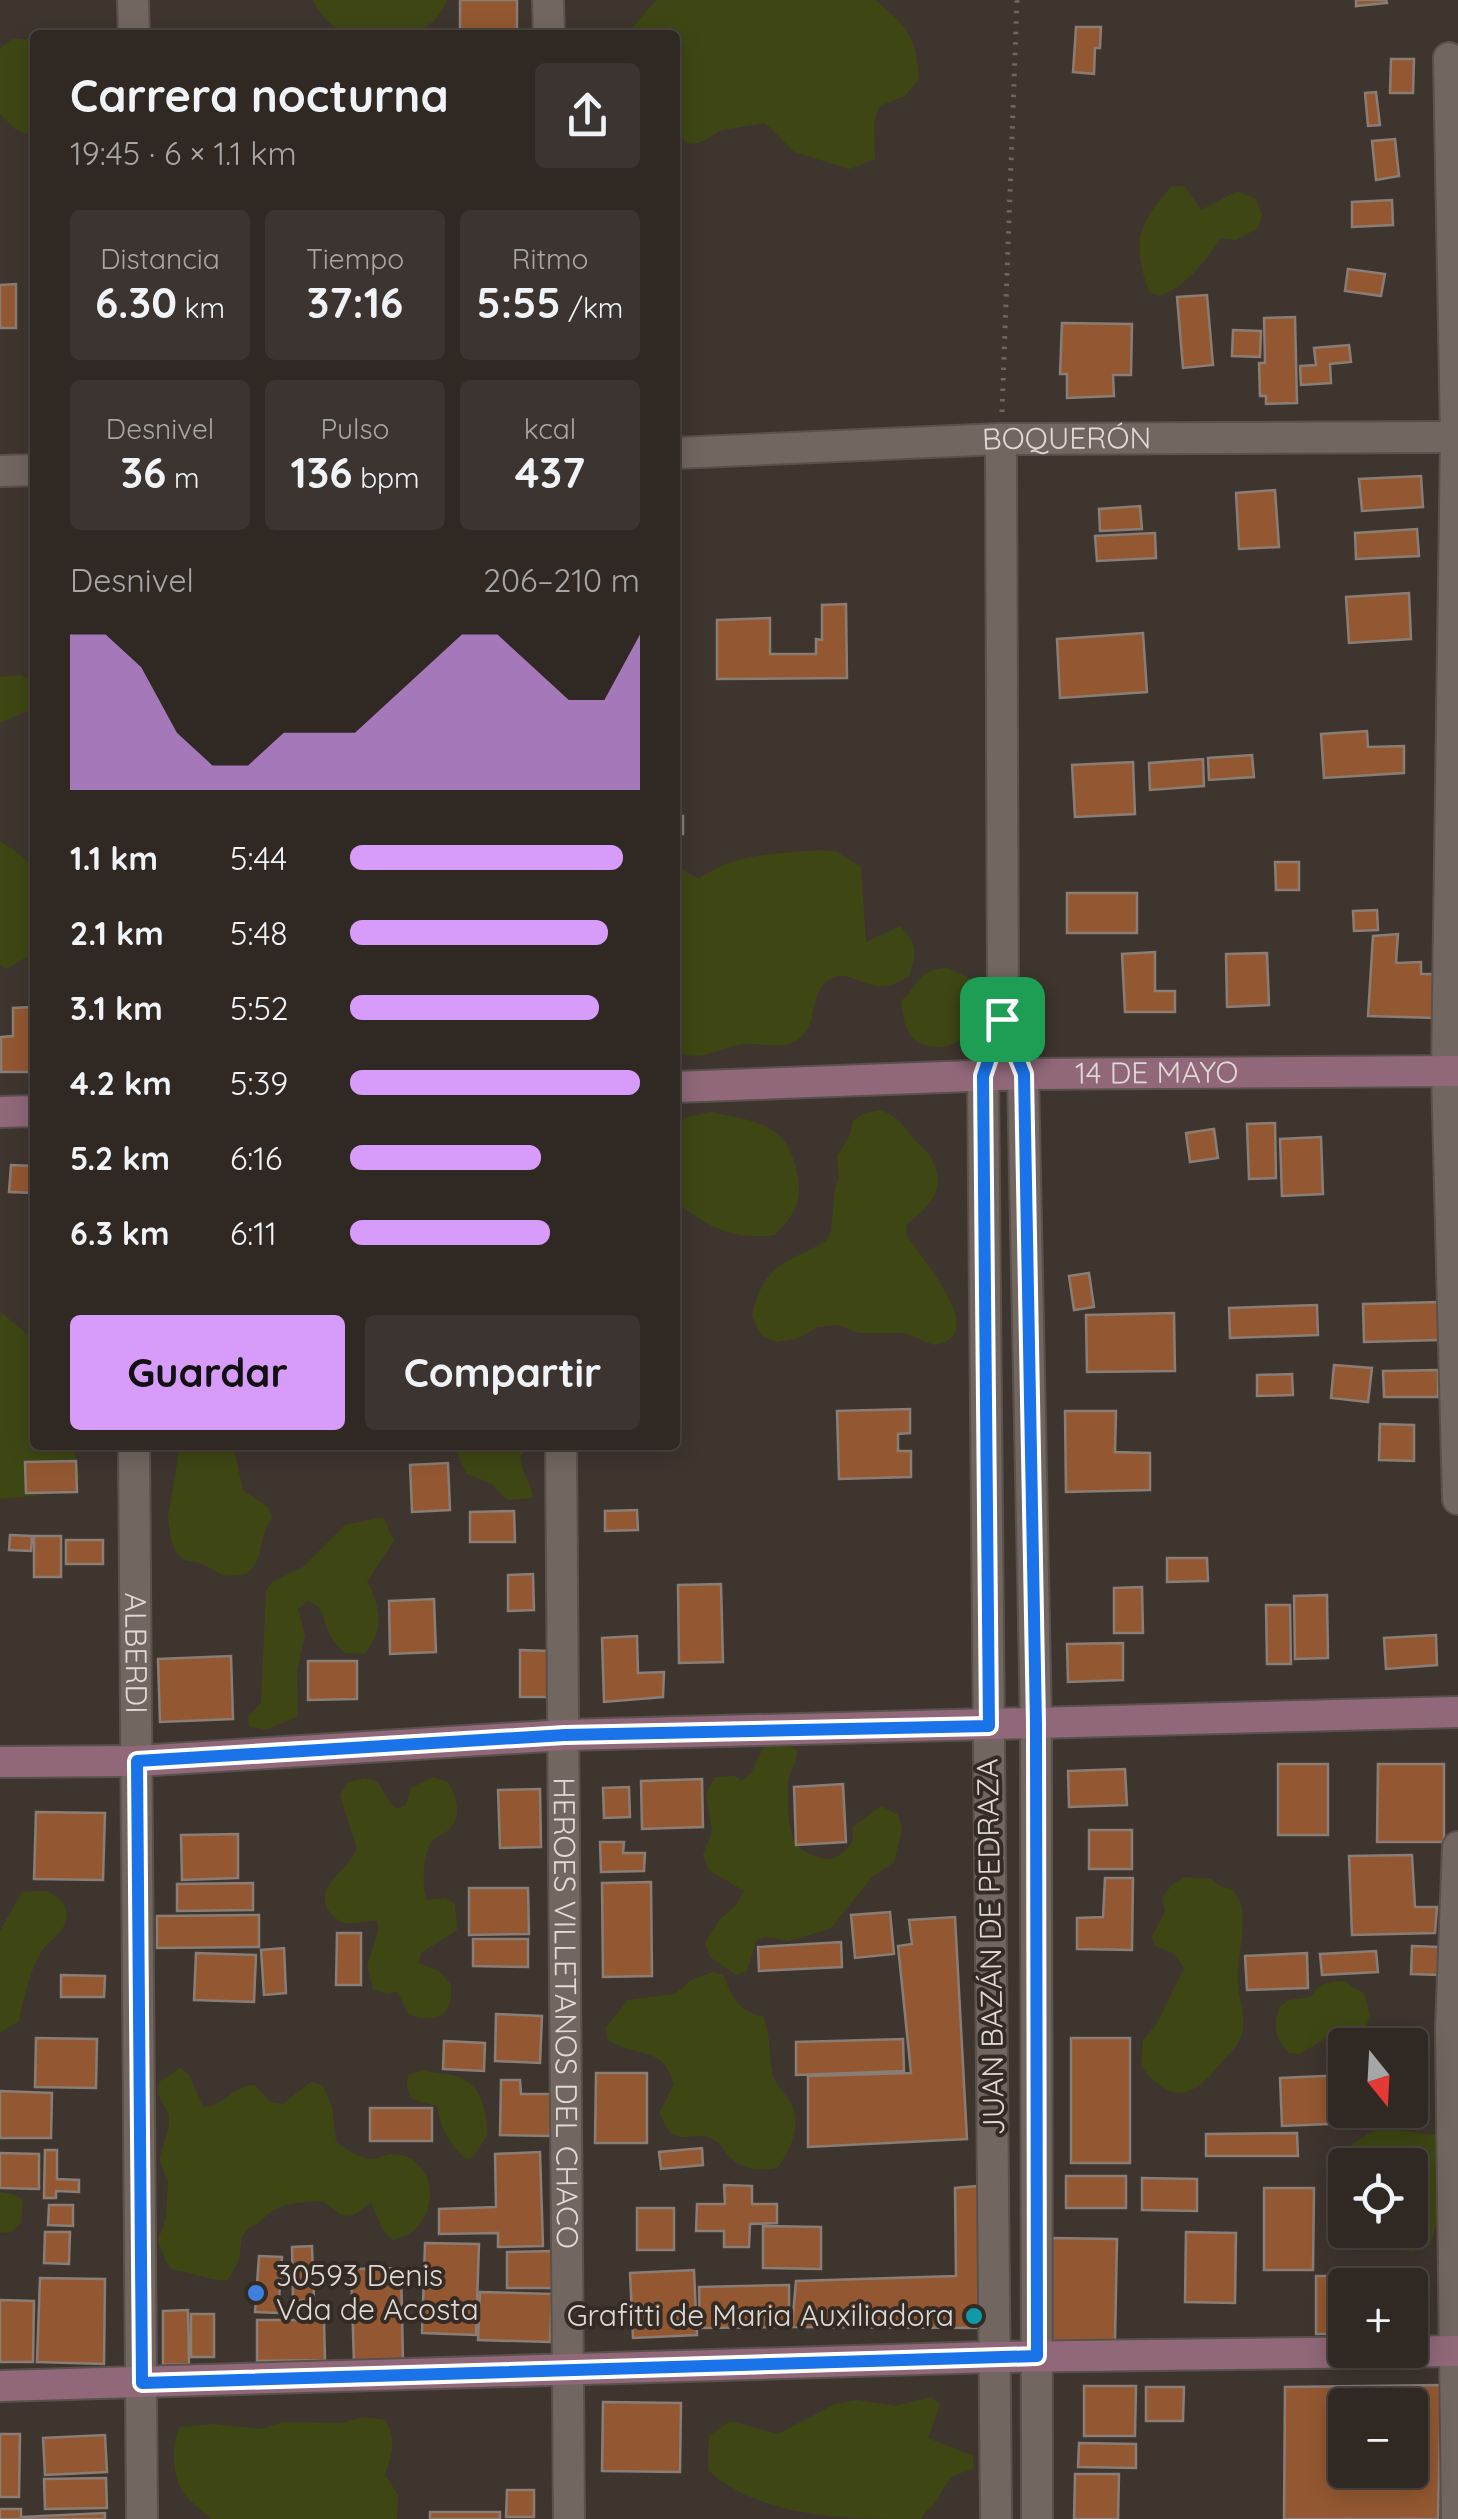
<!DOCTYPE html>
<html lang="es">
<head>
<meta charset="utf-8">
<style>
	body { margin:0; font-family:Quicksand,sans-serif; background:#3b3430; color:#f1f3f6; height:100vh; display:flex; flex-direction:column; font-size:38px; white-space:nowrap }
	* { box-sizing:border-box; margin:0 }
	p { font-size:32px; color:#a7a6a6 }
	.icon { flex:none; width:55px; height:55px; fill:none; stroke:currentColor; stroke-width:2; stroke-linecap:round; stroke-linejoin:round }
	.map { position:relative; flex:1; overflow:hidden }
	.panel { position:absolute; left:30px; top:30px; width:650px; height:1420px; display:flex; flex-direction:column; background:#2f2823; border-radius:10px; box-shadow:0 5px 25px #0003,0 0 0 2px #4a4441 }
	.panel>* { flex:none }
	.needle { width:65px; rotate:162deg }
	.tools { position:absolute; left:1328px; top:2028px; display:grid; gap:20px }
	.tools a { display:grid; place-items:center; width:100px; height:100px; border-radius:10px; background:#2f2823; box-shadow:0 5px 25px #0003,0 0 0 2px #4a4441; font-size:50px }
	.pin { position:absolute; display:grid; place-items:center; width:85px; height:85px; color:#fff; margin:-42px; border-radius:20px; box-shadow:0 5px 15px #0006 }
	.round { display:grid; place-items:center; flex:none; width:105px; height:105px; border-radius:10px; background:#3b3430 }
	.head { display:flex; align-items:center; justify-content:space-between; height:170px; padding:0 40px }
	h1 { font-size:45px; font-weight:700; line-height:75px }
	.metrics { display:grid; grid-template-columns:repeat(3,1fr); gap:15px; height:170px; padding:10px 40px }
	.metrics div { display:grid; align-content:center; border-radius:10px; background:#3b3430; text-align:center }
	.metrics b { font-size:42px; font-weight:700 }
	.metrics small { font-size:28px; font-weight:400 }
	.metrics p { font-size:28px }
	.chart { height:280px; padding:20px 40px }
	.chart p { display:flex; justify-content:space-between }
	.chart svg { width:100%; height:180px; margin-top:10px; fill:#d79bf9; opacity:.7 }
	.cta { display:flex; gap:20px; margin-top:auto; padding:20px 40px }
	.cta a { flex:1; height:115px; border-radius:10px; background:#d79bf9; color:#111; font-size:40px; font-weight:700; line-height:115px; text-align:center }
	.cta a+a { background:#3b3430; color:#f1f3f6 }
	ul { padding:0 40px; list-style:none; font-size:32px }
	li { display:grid; grid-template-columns:160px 120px 1fr; align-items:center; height:75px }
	li i { height:25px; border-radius:12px; background:#d79bf9 }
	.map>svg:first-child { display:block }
</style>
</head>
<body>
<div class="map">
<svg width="1458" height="2519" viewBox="0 0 1458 2519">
	<rect width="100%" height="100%" fill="#3f352f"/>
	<path fill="#3e4714" d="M313,0H447C433,34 410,35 377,35C367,35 354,37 345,33C330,28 320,13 313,0Z
		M656,0H875C907,27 916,34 919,79L905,96L879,106L874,122L875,159L850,169L794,152L765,123L722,130L699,143L688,144L675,130V35H626Z
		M12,39L35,40V78L32,82L35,127L25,134L15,129L0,114V48Z
		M1184,186L1201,210L1237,191L1256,199L1262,215L1258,228L1236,240L1221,238C1203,263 1188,285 1160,296L1149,292C1132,241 1136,227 1171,187Z
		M21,675L35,682V708L0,723V677Z
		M0,841L22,856L35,870V952L7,969L0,964Z
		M817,850L835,851L861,867L866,942L900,926C918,946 917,951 909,976C902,979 894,985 888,986C869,990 852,972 835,977C806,987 821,1026 797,1040C780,1051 762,1042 744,1044C720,1047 702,1063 676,1052L675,992L682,970L679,963L675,962V866L699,879C737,852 773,855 817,850Z
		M948,968L973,980L982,1006C972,1030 959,1052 929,1046C921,1044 913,1041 909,1033C903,1024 903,1012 901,1001C921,984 916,969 948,968Z
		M880,1110C899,1117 903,1125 915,1140C920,1146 927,1151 931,1158C949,1188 929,1207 907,1224L906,1233C916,1253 977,1319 950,1339C945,1343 939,1343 934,1345L905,1333H859L838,1325L817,1327L799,1338L777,1342L761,1335L752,1316C764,1262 786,1264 826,1241L831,1231L835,1187L839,1178L837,1156L849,1137L853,1121L865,1113Z
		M711,1112C732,1117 754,1119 772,1130C791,1141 800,1173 799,1194C798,1210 785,1224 775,1235C733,1240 707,1227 675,1201V1125L687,1117Z
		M0,1312L35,1340V1445H73L80,1478L62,1493L0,1499Z
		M180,1445H233L243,1490L269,1508L272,1518C257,1536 266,1559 246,1574L224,1576L201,1563L184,1560L176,1552L171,1540L168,1517Z
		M461,1445H529L520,1457C522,1474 531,1482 533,1498L507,1500L492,1484L467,1474L456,1452Z
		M383,1517L394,1541L367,1581C381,1609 385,1630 364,1654L345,1653C339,1647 332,1640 329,1633C321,1617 327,1608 307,1601L298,1609L305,1635L297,1671L298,1716L266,1730L249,1726L248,1717L261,1703L266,1591L272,1582L303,1567L345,1525Z
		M766,1742L783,1743L798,1751C796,1762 790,1772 788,1782C787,1789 788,1799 788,1806C789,1839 796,1857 833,1859C848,1850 854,1846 853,1827L881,1806L898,1815L902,1829L894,1862L872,1877L831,1928L790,1941L764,1937L756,1941L747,1971L736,1975L710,1957L705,1942L720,1919L736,1905L744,1891L709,1870L703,1855L712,1831L706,1793L715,1777L735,1776L741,1781L751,1773Z
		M433,1777L448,1782C457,1800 464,1816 446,1832C442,1835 437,1837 433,1840C423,1851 421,1887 427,1900L445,1898L455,1904L457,1930L421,1953L419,1963L439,1971L451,1985C453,2018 436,2023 409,2015L397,1991L387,1994L373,1989L367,1966L379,1929L377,1921C366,1920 355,1925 345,1923C338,1921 331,1916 327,1908C316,1885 349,1869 357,1849L340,1796L347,1783L364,1778L377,1781L390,1803L397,1809L406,1805L411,1788Z
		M1184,1877L1211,1879L1221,1887L1232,1889C1236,1896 1241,1902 1242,1909C1246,1936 1235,1961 1238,1987C1240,2003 1246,2017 1242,2033C1239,2047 1228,2054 1220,2064C1191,2100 1171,2104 1141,2066L1143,2040L1156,2025L1184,1968L1174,1954L1155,1946L1152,1936L1165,1912L1162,1898L1171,1886Z
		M45,1891C58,1896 70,1905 66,1921C63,1933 48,1941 41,1952C29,1973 24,1997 19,2021L0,2033V1931L22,1892Z
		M713,1972L724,1975C729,1995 741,2014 763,2016C772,2040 768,2050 772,2072C774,2083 783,2091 789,2100C803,2122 792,2149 777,2168C762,2171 743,2170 732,2159C726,2154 722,2145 716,2141C692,2125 674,2156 660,2112L674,2084C663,2043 634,2059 607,2039L606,2027L628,2000L675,1994L691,1980Z
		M1344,1981L1364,1994L1370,2015L1360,2045H1345V2058L1339,2042L1326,2038L1300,2054L1289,2053C1274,2037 1273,2025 1280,2006L1289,2000L1311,1997C1320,1982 1328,1982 1344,1981Z
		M180,2068L189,2075L203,2107C225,2107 233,2085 255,2085L270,2102L283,2104L311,2082L323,2085L332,2107L336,2142C345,2149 359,2158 371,2159C378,2159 386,2154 394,2154C427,2156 439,2194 423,2219C416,2232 406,2237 392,2240L383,2230L371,2203L352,2216L341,2215L323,2201C308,2202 292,2202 278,2208C265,2213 263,2224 249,2227L242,2236L239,2260L228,2280C211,2282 192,2271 173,2270L166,2262L158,2241L166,2218L168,2181L159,2160L169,2126V2115L158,2094L159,2082Z
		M424,2070C435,2074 445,2073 456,2076C482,2084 486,2111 488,2135L472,2158L466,2159C448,2143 442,2129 437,2106L412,2099L407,2087L408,2075Z
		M1393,2129L1442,2136L1440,2212L1430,2245L1412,2252L1392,2246L1390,2230H1410V2165H1357L1348,2147L1374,2130Z
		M0,2192L13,2194L23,2200L21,2223L11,2232L0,2233Z
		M931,2397L940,2405L928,2438L973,2456L974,2469C948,2476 950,2478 937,2500C932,2508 925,2510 921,2519C851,2519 761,2519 708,2470L709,2436L730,2421L778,2434L835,2404L858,2400L895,2406Z
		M364,2417L385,2420C397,2440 392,2454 385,2475L398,2495L397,2519H211C203,2511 194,2505 187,2497C172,2480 170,2446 180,2427L214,2424L261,2429L283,2422L341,2423Z"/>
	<path fill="#935831" stroke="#897d76" stroke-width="2.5" fill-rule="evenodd" d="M460,0H517V33L460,34Z
		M1356,0H1386L1387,3L1356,6Z
		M1076,27H1101L1100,48H1095L1094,74L1073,72Z
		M1391,59H1414L1413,93H1390Z
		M1376,92L1380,125L1368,126L1365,93Z
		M1395,139L1399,176L1376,180L1372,141Z
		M1392,200L1393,225L1352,227V202Z
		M1348,269L1385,274L1381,296L1345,291Z
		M16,284V328H0V285Z
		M1207,295L1213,365L1183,368L1177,297Z
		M1295,317L1297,403L1266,404V396H1260L1259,363H1265L1264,318Z
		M1062,323L1132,324L1131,375H1113L1114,396L1067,398V374H1060Z
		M1233,330L1261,331L1260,357L1232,356Z
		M1349,345L1351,362L1330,364L1331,383L1301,385L1300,366L1316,365L1314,348Z
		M1421,476L1423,507L1362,511L1359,479Z
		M1275,490L1279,547L1239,549L1236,493Z
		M1140,506L1142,529L1100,531L1099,509Z
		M1417,529L1419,556L1356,559L1355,533Z
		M1155,533L1156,558L1097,561L1095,536Z
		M1409,593L1411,639L1349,643L1346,597Z
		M846,604L847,678L717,679V620L770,618V654H816V639L822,640V605Z
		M1143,633L1147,692L1060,698L1057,639Z
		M1367,731L1368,747L1404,746V773L1324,778L1321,734Z
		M1252,755L1254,777L1209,780L1208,758Z
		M1203,759L1204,786L1150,790L1149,763Z
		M1133,762L1135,814L1075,817L1072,765Z
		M675,816H683V834H675Z
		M1275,862H1299V890H1276Z
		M1067,893H1137V933H1067Z
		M1377,910L1378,930L1354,931L1353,911Z
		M1398,934L1396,963L1421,962V974H1438L1436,1018L1368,1016L1373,936Z
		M1155,952V991H1175V1012H1125L1122,954Z
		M1267,953L1269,1005L1227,1007L1226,954Z
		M32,1007L35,1072H1V1037L13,1036V1008Z
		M1275,1123L1276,1178L1249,1179L1247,1124Z
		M1214,1129L1218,1158L1190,1162L1186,1133Z
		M1321,1137L1323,1194L1282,1196L1280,1139Z
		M11,1165L35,1166V1193L9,1192Z
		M1089,1273L1094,1307L1074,1310L1069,1276Z
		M31,1297H35V1337H32Z
		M1439,1302L1440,1340L1364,1342L1363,1304Z
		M1317,1305L1318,1335L1230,1338L1229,1308Z
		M1174,1313L1175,1371L1087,1372L1086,1315Z
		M1334,1365L1372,1368L1368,1402L1331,1398Z
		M1438,1370V1397H1384L1383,1371Z
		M1292,1374L1293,1395L1257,1396V1375Z
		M910,1409V1433L898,1434V1451H911V1477L839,1479L837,1411Z
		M1065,1411H1116L1115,1452L1150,1453V1490L1066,1492Z
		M1380,1424L1414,1425V1461L1379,1460Z
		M76,1461L77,1492L26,1493L25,1462Z
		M448,1463L450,1510L412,1512L410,1465Z
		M637,1510L638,1530L605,1531V1511Z
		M514,1511L515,1542H470V1512Z
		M10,1535L32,1536L31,1551L9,1550Z
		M34,1536H61V1577H34Z
		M66,1540H103V1564H66Z
		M1167,1558H1207L1208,1581L1167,1582Z
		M533,1574L534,1610L508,1611V1575Z
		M721,1584L723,1662L679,1663L678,1585Z
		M1142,1587L1143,1633H1114V1588Z
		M1327,1595L1328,1658L1295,1659L1294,1596Z
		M434,1599L436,1652L390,1654L389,1601Z
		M1266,1605H1290L1291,1664H1267Z
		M1436,1635L1437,1665L1386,1669L1384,1638Z
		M637,1636L638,1673L664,1672L663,1697L604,1702L602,1638Z
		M1123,1643V1680L1068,1682L1067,1644Z
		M520,1650L550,1651V1697H520Z
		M231,1656L233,1719L160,1722L158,1659Z
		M308,1661H357V1699L308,1700Z
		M1278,1764H1328V1835H1278Z
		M1378,1764H1444V1842H1377Z
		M1125,1769L1127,1805L1069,1807L1068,1771Z
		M702,1779L703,1827L642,1829L641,1781Z
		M843,1784L846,1842L796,1845L794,1787Z
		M629,1787L630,1817L604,1818L603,1788Z
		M540,1789L541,1847L500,1848L498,1790Z
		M36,1812L105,1813L103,1880L34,1879Z
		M1089,1830H1132V1869H1089Z
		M238,1834V1878L182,1880L181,1835Z
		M600,1842H624L623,1853H645L644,1871L601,1872Z
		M1412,1855L1415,1907H1437L1435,1933L1352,1935L1349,1856Z
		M1105,1878H1133L1132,1950L1077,1949V1918L1103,1917Z
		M651,1882L652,1976L603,1977L602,1883Z
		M253,1883V1910L177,1911V1884Z
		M469,1888H528L529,1934L469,1935Z
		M890,1912L894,1954L855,1958L851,1915Z
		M259,1915V1947L157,1948V1916Z
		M955,1917L967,2139L808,2147V2076L911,2073L898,1946L912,1944L909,1920Z
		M337,1933H361V1985H336Z
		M473,1939H528V1967L473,1966Z
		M841,1942L842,1967L759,1971L758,1947Z
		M1412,1946L1440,1947L1439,1975L1411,1974Z
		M284,1948L286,1993L264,1995L261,1950Z
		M1376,1951L1378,1972L1322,1975L1320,1954Z
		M196,1953L256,1955L254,2002L194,2000Z
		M1307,1953L1308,1988L1247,1990L1245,1956Z
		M61,1975L105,1976L104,1997H61Z
		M496,2014L542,2016L540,2063L495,2061Z
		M36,2038L97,2039L96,2088L35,2087Z
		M1071,2038H1130V2163H1071Z
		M903,2039L904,2071L796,2075V2042Z
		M444,2041L485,2043L484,2071L443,2069Z
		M596,2073H647V2143H595Z
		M1345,2075V2110H1376L1377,2122L1282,2126L1280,2078Z
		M501,2080H520L521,2094H551L550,2136L500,2135Z
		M0,2091L52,2093L51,2138H0Z
		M370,2108H432V2141H370Z
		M1297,2133L1298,2156H1206V2134Z
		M702,2148L703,2165L661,2169L659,2152Z
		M45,2150H57V2179L79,2180V2192L56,2191V2198H44Z
		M540,2152L543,2246L498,2247V2233L439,2234V2209L496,2207L495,2154Z
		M0,2153L39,2154V2189L0,2188Z
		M1066,2176H1126V2208H1066Z
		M1142,2178L1197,2179V2211L1142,2210Z
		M724,2185L752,2186V2204H777V2223L750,2224L749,2247H724V2231H696L697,2204H725Z
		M988,2185L984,2328L792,2327L796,2281L956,2276L955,2188Z
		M1264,2188H1314L1313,2270H1264Z
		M49,2205H73V2226L48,2225Z
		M637,2208H674V2250H637Z
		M763,2226L821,2227V2269L763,2268Z
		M45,2232H70L69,2264L44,2263Z
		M1186,2232L1236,2233L1235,2303L1185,2302Z
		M1052,2238L1117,2239L1115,2341L1050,2340Z
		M425,2243L479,2244L476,2335L422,2333Z
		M312,2246L314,2300L293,2301L292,2247Z
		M552,2251V2288H507V2252Z
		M259,2256L282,2257L278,2313L255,2312Z
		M401,2268L403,2363L354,2364L351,2269Z
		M694,2270L697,2335L633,2338L630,2273Z
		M1316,2276H1425V2334H1410V2285H1345V2334H1316Z
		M40,2278L105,2279L104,2364L37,2362Z
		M789,2285V2327L700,2328L699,2287Z
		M480,2292L552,2294L550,2342L478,2340Z
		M0,2300L34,2301L33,2362H0Z
		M188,2310L189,2364L163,2365V2311Z
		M191,2314H214V2357H191Z
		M257,2320H324L325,2360L257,2361Z
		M1441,2385L1438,2519H1284L1285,2387ZM1345,2405H1410V2470H1345Z
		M1084,2386H1136L1135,2436H1084Z
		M1146,2387H1184L1183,2421H1146Z
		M603,2402L681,2403L680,2472L602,2471Z
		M0,2434H20L19,2497H0Z
		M105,2435L107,2472L45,2475L43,2438Z
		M1079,2443L1136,2444V2468L1078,2467Z
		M1075,2474H1119L1118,2519H1074Z
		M106,2478L107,2508L45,2509L44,2479Z
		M507,2490H534V2517H506Z
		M0,2509H21V2517L105,2513V2519H0Z
		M430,2512H500V2519H430Z"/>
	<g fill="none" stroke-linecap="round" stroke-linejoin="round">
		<defs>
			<g id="street">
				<path d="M133,0L134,35"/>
				<path d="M548,0L549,35"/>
				<path d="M1449,58L1456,437L1447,1071L1458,1499"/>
				<path d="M1001,439L1003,1019L1023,1074L1036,1725L1037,2519"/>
				<path id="s1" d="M675,453L1001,439L1458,437"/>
				<path d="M0,471L35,470"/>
				<path id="s2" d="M134,1445L142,2519"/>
				<path id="s3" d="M561,1445L569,2519"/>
				<path d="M996,2519L983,1076L1003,1019"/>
				<path d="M1457,2519L1451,2029L1458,1847"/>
			</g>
			<g id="secondary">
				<path id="s4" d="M675,1087L1023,1074L1458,1071"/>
				<path d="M0,1112L35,1111"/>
				<path d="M0,1762L137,1761L565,1735L1458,1712"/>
				<path d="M0,2386L990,2357L1458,2351"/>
			</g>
		</defs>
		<use href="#street" stroke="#5a514c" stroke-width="34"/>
		<use href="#secondary" stroke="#5a514c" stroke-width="34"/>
		<path stroke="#6f6661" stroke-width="5" stroke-dasharray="2.5 8" stroke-linecap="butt" d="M1002,412L1017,0"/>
		<use href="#street" stroke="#726760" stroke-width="30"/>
		<use href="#secondary" stroke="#906879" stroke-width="30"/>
	</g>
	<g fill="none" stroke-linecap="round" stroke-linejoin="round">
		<defs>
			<path id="route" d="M1002,1019L1024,1074L1036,1724L1037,2356L142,2383L137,1761L565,1735L989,1726L983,1076Z"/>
		</defs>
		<use href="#route" stroke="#fff" stroke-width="20"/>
		<use href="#route" stroke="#1a73e8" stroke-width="12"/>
	</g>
	<circle fill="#3f7fe0" stroke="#352b25" stroke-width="4" cx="256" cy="2293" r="10"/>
	<circle fill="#0f9aa8" stroke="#352b25" stroke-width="4" cx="974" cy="2316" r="10"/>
	<g text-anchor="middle" stroke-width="8" stroke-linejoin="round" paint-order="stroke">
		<g font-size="30" fill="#dfd8d4" stroke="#352b25">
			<text dy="10" stroke="none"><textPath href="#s1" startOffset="392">BOQUERÓN</textPath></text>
			<text dy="10" stroke="none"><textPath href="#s4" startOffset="482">14 DE MAYO</textPath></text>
			<text dy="10" stroke="none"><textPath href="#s2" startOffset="208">ALBERDI</textPath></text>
			<text transform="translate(991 1947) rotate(-91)" y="10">JUAN BAZÁN DE PEDRAZA</text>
			<text dy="10" stroke="none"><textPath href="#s3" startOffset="568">HEROES VILLETANOS DEL CHACO</textPath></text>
		</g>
		<g font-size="30" fill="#dfd8d4" stroke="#352b25" text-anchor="start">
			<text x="276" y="2286">30593 Denis<tspan x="276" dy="34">Vda de Acosta</tspan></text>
			<text x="954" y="2326" text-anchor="end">Grafitti de Maria Auxiliadora</text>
		</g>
	</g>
</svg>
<div class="tools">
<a><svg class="needle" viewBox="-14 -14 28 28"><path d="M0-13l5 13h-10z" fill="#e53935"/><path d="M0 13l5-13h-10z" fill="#a7a6a6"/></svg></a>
<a><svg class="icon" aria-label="locate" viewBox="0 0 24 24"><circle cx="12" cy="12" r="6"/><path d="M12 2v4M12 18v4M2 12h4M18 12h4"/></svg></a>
<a>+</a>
<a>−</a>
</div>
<div class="pin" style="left:1002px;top:1019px;background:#1e9e55"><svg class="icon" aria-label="arrive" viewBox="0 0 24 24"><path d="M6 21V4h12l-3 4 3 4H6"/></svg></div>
<section class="panel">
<div class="head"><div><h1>Carrera nocturna</h1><p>19:45 · 6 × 1.1 km</p></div><a class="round"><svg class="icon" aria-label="share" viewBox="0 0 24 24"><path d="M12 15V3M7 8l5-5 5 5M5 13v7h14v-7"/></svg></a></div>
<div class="metrics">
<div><p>Distancia</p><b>6.30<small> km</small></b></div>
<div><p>Tiempo</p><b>37:16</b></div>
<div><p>Ritmo</p><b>5:55<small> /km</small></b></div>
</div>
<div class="metrics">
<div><p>Desnivel</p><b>36<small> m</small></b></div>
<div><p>Pulso</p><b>136<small> bpm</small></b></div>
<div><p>kcal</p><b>437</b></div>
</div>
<div class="chart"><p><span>Desnivel</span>206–210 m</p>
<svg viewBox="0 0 160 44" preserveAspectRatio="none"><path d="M0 44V6L10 6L20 14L30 30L40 38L50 38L60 30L70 30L80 30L90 22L100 14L110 6L120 6L130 14L140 22L150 22L160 6V44z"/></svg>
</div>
<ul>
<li><b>1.1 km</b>5:44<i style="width:94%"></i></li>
<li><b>2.1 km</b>5:48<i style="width:89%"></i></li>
<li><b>3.1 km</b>5:52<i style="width:86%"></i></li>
<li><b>4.2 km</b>5:39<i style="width:100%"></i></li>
<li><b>5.2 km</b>6:16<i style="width:66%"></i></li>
<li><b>6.3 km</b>6:11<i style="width:69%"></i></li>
</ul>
<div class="cta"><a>Guardar</a><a>Compartir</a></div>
</section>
</div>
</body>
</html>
